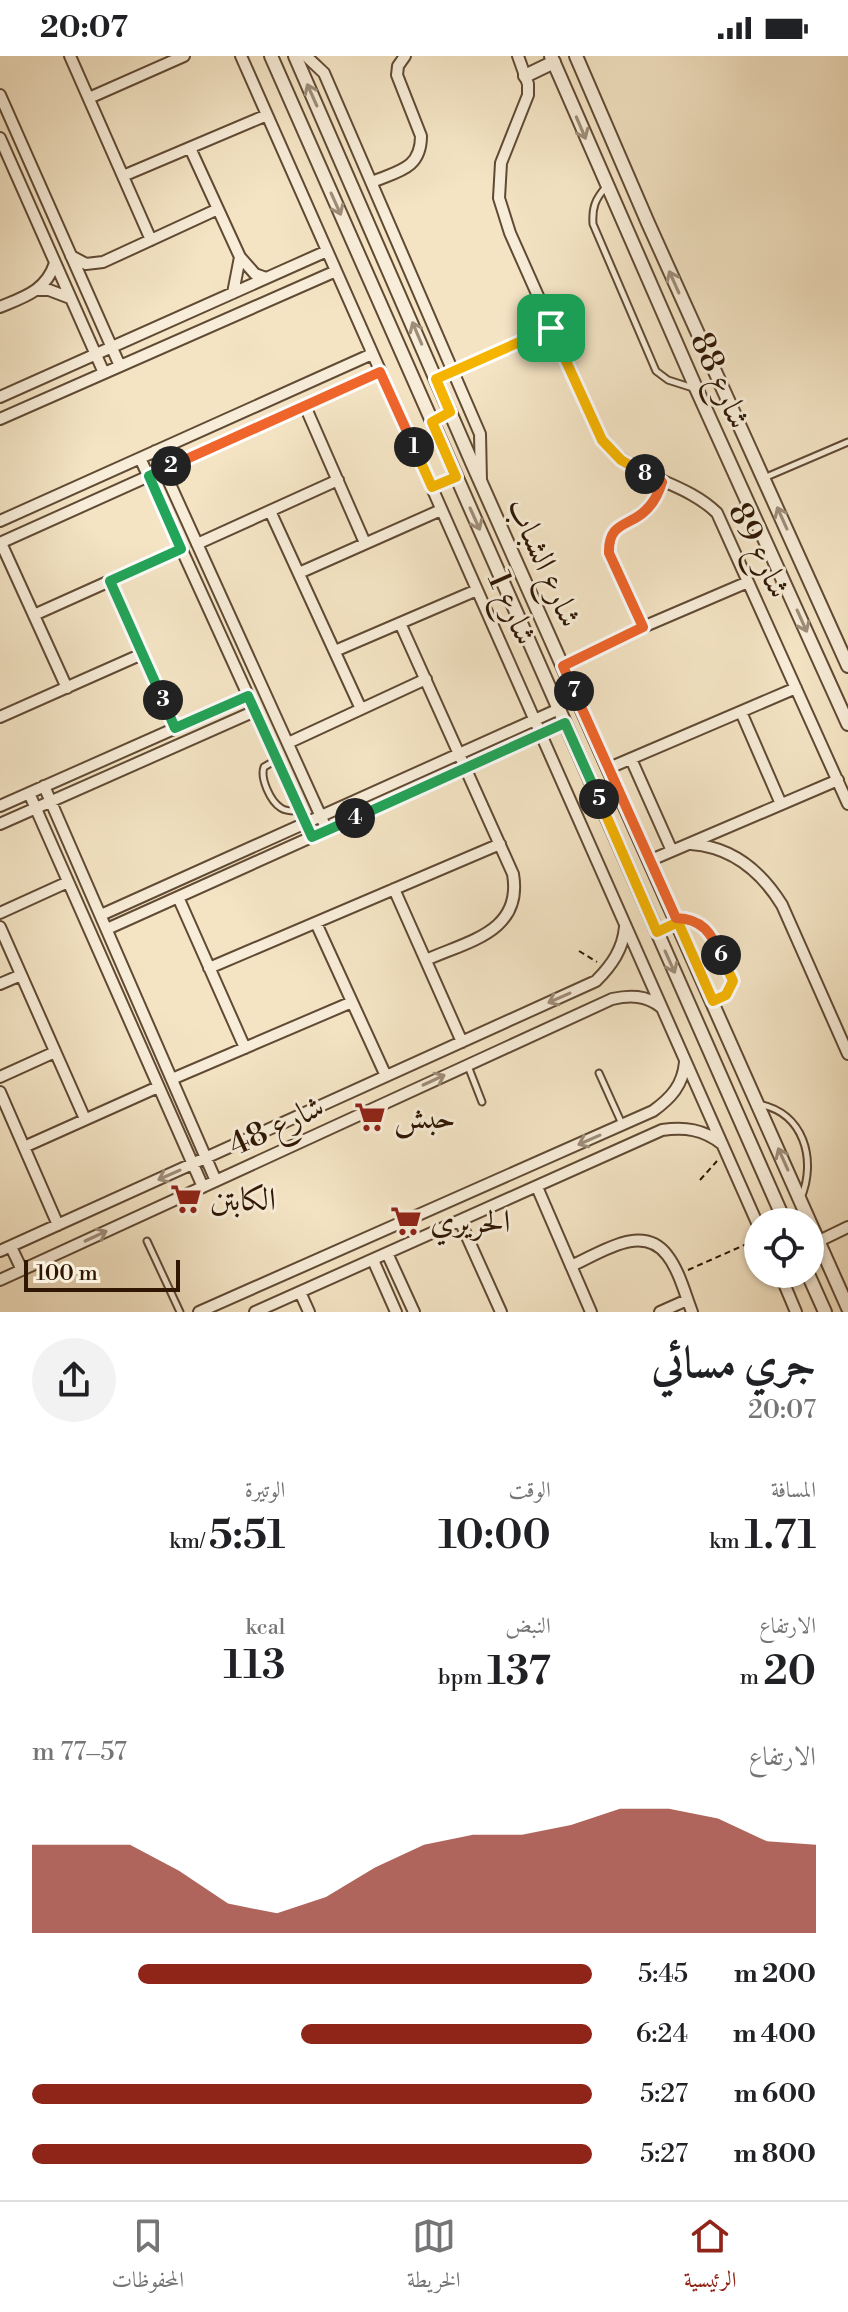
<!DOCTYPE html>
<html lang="ar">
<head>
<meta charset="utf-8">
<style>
	body { margin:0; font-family:"Libre Bodoni",Amiri,serif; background:#f2f2f2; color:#202124; direction:rtl; height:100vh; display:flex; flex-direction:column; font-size:30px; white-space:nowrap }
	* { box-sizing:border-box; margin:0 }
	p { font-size:26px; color:#757577 }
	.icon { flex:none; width:44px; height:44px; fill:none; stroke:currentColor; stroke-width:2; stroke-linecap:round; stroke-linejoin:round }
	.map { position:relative; height:1256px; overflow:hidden; direction:ltr }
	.drawer { display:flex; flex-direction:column; background:#fff; flex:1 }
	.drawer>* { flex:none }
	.tools { position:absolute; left:744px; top:1152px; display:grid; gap:16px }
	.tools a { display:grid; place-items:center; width:80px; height:80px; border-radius:50%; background:#fff; box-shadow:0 2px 6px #0004; font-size:40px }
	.scale { position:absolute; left:24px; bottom:20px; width:156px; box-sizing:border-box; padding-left:8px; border:4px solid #2f1704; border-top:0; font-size:22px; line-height:28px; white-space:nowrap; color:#2f1704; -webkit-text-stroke:6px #f8edd9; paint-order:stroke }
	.pin { position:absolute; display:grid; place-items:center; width:68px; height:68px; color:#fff; margin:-34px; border-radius:16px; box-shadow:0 4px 12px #0006 }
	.km { position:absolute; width:40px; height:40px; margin:-20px; border-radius:50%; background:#222; color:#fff; font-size:22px; line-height:40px; text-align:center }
	.round { display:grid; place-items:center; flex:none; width:84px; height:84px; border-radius:42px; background:#f2f2f2 }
	.head { display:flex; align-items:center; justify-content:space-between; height:136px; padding:0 32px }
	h1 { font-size:44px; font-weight:600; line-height:60px }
	.figures { display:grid; grid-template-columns:repeat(3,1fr); gap:12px; height:136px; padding:8px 32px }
	.figures div { display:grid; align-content:center }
	.figures b { font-size:40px; font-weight:600 }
	.figures small { font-size:22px; font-weight:400 }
	.figures p { font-size:22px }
	.chart { height:224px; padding:16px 32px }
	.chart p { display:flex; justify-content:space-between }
	.chart svg { width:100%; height:144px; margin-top:8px; fill:#8f2418; opacity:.7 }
	ul { padding:0 32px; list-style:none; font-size:26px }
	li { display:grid; grid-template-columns:128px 96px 1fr; align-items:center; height:60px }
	li i { height:20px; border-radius:10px; background:#8f2418 }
	.status { display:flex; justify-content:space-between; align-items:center; height:56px; padding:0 40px; background:#fff; direction:ltr }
	.status svg { height:22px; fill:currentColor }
	.tab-bar { display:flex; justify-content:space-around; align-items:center; height:112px; border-top:2px solid #e0e0e0; background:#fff; font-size:22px; color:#757577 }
	.tab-bar a { display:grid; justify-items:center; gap:4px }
	.tab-bar .active { color:#8f2418 }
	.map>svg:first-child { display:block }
</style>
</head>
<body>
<div class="status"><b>20:07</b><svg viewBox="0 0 49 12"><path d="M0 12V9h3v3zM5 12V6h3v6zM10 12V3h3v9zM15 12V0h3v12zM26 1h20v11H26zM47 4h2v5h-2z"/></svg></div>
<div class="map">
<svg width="848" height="1256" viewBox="0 0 848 1256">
	<rect width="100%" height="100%" fill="#f4e4c4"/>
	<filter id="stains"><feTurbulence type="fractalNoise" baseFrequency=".0025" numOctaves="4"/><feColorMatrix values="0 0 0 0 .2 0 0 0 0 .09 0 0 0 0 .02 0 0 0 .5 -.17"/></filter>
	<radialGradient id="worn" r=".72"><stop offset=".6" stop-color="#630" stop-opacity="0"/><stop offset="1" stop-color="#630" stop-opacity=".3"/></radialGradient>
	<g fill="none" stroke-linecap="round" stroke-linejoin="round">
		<defs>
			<path id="service" d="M606,131C595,143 592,152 593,168L656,315L668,324L693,332
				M764,422L848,386
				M276,704L264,711C260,722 270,745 281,752C287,756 293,755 300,755
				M676,862C713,863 720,896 733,925L726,939L714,945
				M468,1010L482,1046
				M599,1017L622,1068
				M758,1048C804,1056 817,1104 801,1142
				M147,1185L180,1256"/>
			<path id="minor" d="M70,0L151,184
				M241,0L758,1169
				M306,0L324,17L480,378L481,425
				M518,0L528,28V39L501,107L499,142L510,177L602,384C632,423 684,424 717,457L848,748
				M0,39L120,310
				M89,42L184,0
				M0,82L104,317
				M190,92L240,201L255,218L266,222
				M123,120L267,59
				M372,126C398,115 421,113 421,80L397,19L398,10L405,0
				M71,200L86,208L103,206L218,153
				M38,234H49L70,242
				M233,237L240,201
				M0,251C24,241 46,235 55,207
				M436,323L551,272
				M0,341L327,195
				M305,350L365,487
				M0,363L336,215
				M155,395L327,774
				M140,402L308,771
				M270,455L361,653
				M0,465L372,298
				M0,487L380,316
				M1,487L67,632
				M197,488L338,424
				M299,517L441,454
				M110,525L175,672
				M34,559L181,493
				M400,567L513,818C523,876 468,885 426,904
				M643,571L609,497C608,466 628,471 646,455C654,447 659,436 662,426
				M335,595L477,534
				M563,610L643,571L748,526
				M741,656L781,748
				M0,661L142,598
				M288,687L426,623
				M631,703L672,795
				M609,712L796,632
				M44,730L216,1125
				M29,737L203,1131
				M0,750L248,640
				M0,768L255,655
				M691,788C732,791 761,815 782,849L848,998
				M651,804L838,724
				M394,833L462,986
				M178,841L245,992
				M0,857L68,826
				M101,859L559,653
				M316,867L386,1020
				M0,871L85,1063
				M107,873L565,667
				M209,912L500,788
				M0,928L21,919
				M0,1021L55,996
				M172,1023L352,946
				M0,1036L58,1169
				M24,1091L158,1031
				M537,1131L591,1256
				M460,1165L501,1256
				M819,1185L848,1171
				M11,1191L22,1214
				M0,1195L596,925C612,909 623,893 625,871
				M387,1197L414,1256
				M373,1204L396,1256
				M571,1210C599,1198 642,1166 667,1199C679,1214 685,1238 692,1256
				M780,1218L796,1256
				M0,1224L612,943C630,939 646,939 661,951
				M300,1236L309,1256
				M199,1256L653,1055C671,1042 683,1029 685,1006
				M255,1256L662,1074C685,1071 703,1073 722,1088
				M660,1256L687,1244"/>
			<path id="tertiary" d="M271,0L785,1166
				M295,0L473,409L848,1252
				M551,0L696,332L848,668
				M576,0L648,167L848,610
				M525,20L554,6
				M808,1218L825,1256"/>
		</defs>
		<use href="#service" stroke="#604a34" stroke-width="9"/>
		<use href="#minor" stroke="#604a34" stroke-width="14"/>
		<use href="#tertiary" stroke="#604a34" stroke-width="16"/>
		<path stroke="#2f1704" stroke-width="2" stroke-dasharray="6 4" stroke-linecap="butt" d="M579,895L597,906
			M700,1124L717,1105
			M688,1214L758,1183"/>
		<use href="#service" stroke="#f8edd9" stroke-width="5"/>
		<use href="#minor" stroke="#f8edd9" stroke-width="10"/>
		<use href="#tertiary" stroke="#f8edd9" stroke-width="12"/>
	</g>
	<defs><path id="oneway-shaft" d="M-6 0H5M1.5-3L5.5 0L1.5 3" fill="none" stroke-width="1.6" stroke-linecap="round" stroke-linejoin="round" transform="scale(2)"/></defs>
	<g stroke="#9e8d79">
		<use href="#oneway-shaft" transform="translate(312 39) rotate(-114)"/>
		<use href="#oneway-shaft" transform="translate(581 72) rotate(67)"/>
		<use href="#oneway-shaft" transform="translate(336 148) rotate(66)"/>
		<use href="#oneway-shaft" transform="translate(674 226) rotate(-114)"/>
		<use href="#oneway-shaft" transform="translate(417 277) rotate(-113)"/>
		<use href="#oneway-shaft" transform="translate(782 462) rotate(-114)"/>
		<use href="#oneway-shaft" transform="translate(475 463) rotate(66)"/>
		<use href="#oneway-shaft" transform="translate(802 565) rotate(66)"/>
		<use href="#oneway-shaft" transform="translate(670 906) rotate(66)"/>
		<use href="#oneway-shaft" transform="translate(559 942) rotate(156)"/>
		<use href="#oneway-shaft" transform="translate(434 1024) rotate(-25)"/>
		<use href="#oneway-shaft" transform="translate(589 1084) rotate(156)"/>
		<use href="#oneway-shaft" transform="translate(783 1103) rotate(-114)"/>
		<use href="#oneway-shaft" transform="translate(169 1119) rotate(156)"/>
		<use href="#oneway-shaft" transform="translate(96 1180) rotate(-25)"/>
	</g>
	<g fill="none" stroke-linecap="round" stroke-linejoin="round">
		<defs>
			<path id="split-1" d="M414,391L432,431L456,421L432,366L450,356L436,323L551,272"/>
			<path id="split-2" d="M171,410L380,316L414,391"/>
			<path id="split-3" d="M163,644L110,525L181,493L149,420L171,410"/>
			<path id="split-4" d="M163,644L175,672L248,640L312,781L355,762"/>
			<path id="split-5" d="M355,762L565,667L599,743"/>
			<path id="split-6" d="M599,743L657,876L678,866L713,945L726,939L733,925L721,899"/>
			<path id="split-7" d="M574,635L676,862C703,863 711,877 721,899"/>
			<path id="split-8" d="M574,635L563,610L643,571L609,497C608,466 628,471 645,455C654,447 659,436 662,426L645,418"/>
			<path id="split-9" d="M551,272L602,384L621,404L645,418"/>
		</defs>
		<use href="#split-1" stroke="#fff" stroke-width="16"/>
		<use href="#split-2" stroke="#fff" stroke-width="16"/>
		<use href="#split-3" stroke="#fff" stroke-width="16"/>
		<use href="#split-4" stroke="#fff" stroke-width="16"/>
		<use href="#split-5" stroke="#fff" stroke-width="16"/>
		<use href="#split-6" stroke="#fff" stroke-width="16"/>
		<use href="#split-7" stroke="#fff" stroke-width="16"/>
		<use href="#split-8" stroke="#fff" stroke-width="16"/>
		<use href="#split-9" stroke="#fff" stroke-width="16"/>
		<use href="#split-1" stroke="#f5b400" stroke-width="10"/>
		<use href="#split-2" stroke="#f0652b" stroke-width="10"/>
		<use href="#split-3" stroke="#22a559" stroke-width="10"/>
		<use href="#split-4" stroke="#22a559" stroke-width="10"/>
		<use href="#split-5" stroke="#22a559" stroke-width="10"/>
		<use href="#split-6" stroke="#f5b400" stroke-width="10"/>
		<use href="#split-7" stroke="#f0652b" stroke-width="10"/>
		<use href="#split-8" stroke="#f0652b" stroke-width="10"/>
		<use href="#split-9" stroke="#f5b400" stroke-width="10"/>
	</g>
	<defs>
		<symbol id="supermarket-bare" viewBox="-9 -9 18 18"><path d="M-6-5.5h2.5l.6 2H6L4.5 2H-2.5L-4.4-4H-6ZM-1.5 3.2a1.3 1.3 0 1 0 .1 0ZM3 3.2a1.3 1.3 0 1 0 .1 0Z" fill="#8f2418" stroke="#f8edd9" stroke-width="2.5" paint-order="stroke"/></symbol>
	</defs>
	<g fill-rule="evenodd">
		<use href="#supermarket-bare" x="348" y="1039" width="44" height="44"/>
		<use href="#supermarket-bare" x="164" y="1121" width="44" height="44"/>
		<use href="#supermarket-bare" x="384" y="1143" width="44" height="44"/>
	</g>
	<g text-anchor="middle" stroke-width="6" stroke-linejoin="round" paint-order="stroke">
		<g font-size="32" fill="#2f1704" stroke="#f8edd9">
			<text transform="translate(721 324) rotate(66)" y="11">شارع 88</text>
			<text transform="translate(760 494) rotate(64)" y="11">شارع 89</text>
			<text transform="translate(545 506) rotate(66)" y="11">شارع الشباب</text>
			<text transform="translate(513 552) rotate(66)" y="11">شارع 1</text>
			<text transform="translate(276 1069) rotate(-25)" y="11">شارع 48</text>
		</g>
		<g font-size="32" fill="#2f1704" stroke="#f8edd9" text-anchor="start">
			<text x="394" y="1072">حبش</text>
			<text x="210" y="1154">الكابتن</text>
			<text x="430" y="1176">الحريري</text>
		</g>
	</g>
	<rect width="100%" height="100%" filter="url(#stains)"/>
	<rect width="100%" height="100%" fill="url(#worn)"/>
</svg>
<div class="tools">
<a><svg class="icon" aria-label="locate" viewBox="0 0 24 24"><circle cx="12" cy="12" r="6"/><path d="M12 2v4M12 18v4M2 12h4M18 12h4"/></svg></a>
</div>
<div class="scale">100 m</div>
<div class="pin" style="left:551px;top:272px;background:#1e9e55"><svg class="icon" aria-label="arrive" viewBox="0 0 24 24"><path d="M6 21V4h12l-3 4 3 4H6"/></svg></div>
<b class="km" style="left:414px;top:391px">1</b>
<b class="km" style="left:171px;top:410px">2</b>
<b class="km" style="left:163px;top:644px">3</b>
<b class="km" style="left:355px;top:762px">4</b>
<b class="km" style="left:599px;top:743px">5</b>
<b class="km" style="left:721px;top:899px">6</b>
<b class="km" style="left:574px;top:635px">7</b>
<b class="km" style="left:645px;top:418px">8</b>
</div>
<section class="drawer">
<div class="head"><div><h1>جري مسائي</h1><p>20:07</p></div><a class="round"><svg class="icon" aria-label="share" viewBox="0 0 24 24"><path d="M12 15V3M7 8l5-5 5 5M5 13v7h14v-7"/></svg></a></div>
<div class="figures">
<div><p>المسافة</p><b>1.71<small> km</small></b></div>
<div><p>الوقت</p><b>10:00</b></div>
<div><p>الوتيرة</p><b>5:51<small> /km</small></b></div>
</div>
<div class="figures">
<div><p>الارتفاع</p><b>20<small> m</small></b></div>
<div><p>النبض</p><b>137<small> bpm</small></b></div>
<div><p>kcal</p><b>113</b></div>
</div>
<div class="chart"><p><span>الارتفاع</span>57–77 m</p>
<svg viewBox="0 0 160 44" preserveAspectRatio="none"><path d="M0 44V17L10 17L20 17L30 25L40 35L50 38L60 33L70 24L80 17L90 14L100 14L110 11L120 6L130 6L140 9L150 16L160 17V44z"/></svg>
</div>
<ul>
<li><b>200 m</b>5:45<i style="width:81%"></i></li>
<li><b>400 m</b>6:24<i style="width:52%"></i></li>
<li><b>600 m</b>5:27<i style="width:100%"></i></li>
<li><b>800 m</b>5:27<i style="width:100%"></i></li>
</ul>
</section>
<nav class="tab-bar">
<a class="active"><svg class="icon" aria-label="home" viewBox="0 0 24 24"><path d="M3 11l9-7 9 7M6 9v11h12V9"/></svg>الرئيسية</a>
<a><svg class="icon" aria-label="map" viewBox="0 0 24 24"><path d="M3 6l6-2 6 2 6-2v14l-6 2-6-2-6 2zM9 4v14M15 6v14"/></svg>الخريطة</a>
<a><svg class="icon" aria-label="saved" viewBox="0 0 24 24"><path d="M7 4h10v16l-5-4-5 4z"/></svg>المحفوظات</a>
</nav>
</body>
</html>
